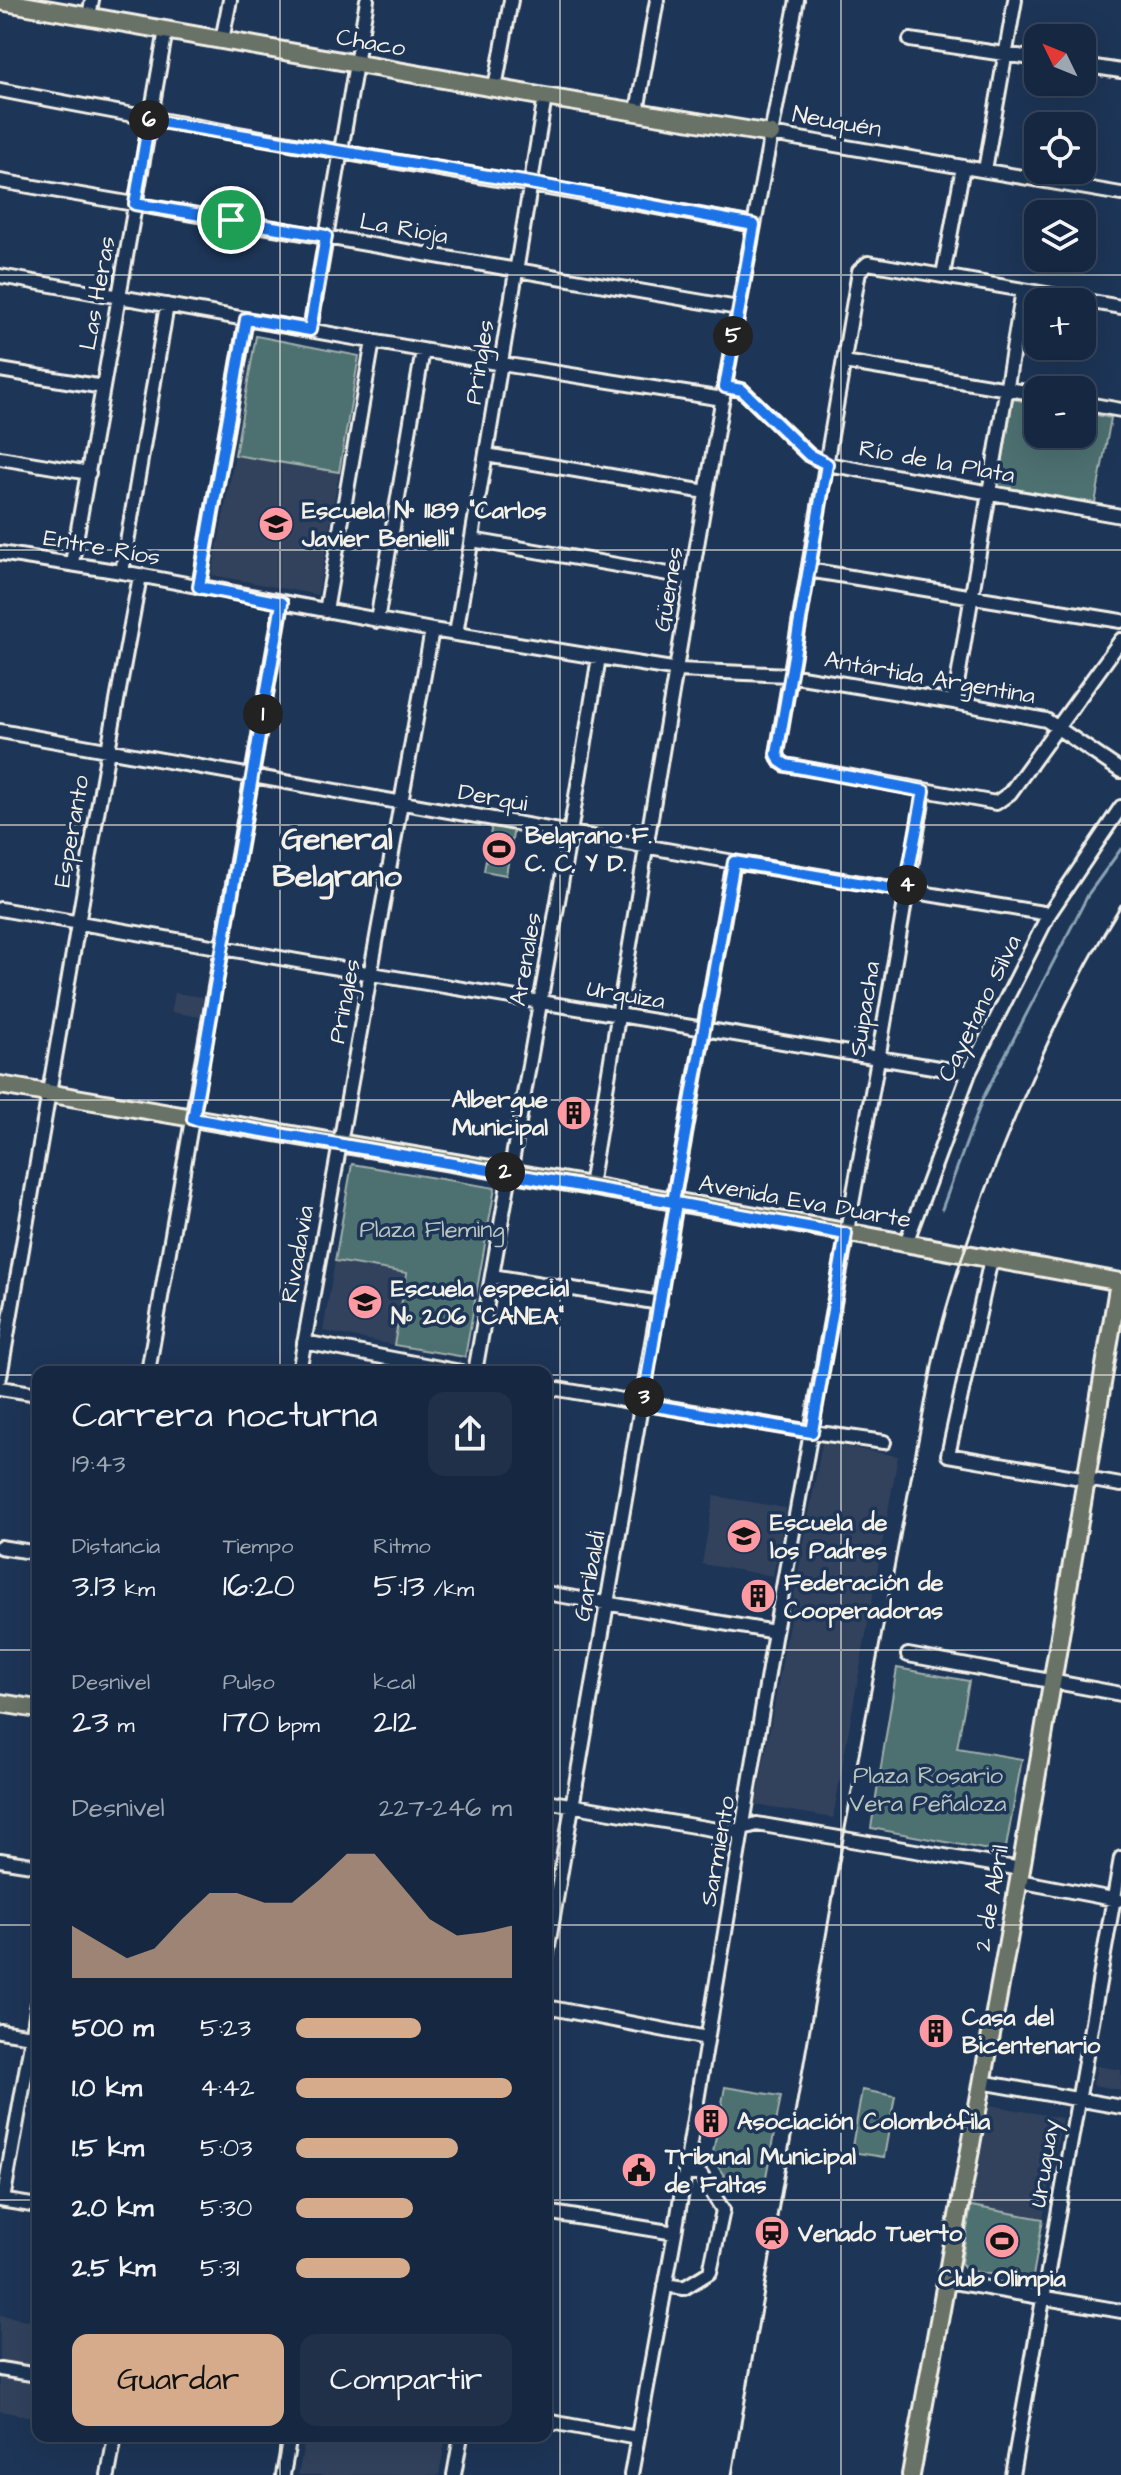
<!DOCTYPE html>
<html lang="es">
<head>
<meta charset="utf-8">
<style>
	body { margin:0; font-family:"Architects Daughter",sans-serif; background:#1f3048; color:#f1f3f6; height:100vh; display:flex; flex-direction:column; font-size:30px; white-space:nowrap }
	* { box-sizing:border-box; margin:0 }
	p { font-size:26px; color:#9ea6b1 }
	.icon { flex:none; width:44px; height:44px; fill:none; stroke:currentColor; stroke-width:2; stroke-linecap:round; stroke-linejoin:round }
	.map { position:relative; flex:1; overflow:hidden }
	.panel { position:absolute; left:32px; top:1366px; width:520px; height:1076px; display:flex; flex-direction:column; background:#162841; border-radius:16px; box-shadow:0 8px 32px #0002,0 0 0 2px #35445a }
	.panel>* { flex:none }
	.needle { width:52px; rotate:313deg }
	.tools { position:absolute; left:1024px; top:24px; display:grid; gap:16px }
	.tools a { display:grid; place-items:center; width:72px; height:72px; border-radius:16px; background:#162841; box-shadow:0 8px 32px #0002,0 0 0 2px #35445a; font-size:40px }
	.pin { position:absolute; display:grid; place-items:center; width:68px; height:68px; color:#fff; margin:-34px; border:4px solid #fff; border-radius:50%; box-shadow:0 2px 8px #0007 }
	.km { position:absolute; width:40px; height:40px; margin:-20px; border-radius:50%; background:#222; color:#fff; font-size:22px; line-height:40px; text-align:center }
	.round { display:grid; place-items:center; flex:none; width:84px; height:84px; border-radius:16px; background:#1f3048 }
	.headline { display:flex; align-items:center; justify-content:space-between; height:136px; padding:0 40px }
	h1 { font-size:36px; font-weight:600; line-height:60px }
	.metrics { display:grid; grid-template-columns:repeat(3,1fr); gap:12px; height:136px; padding:8px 40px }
	.metrics div { display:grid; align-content:center }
	.metrics b { font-size:34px; font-weight:600 }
	.metrics small { font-size:22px; font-weight:400 }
	.metrics p { font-size:22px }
	.chart { height:224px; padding:16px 40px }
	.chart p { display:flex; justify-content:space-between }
	.chart svg { width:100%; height:144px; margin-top:8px; fill:#d6ab8b; opacity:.7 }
	.button { display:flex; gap:16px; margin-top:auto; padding:16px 40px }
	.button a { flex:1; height:92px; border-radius:16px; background:#d6ab8b; color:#111; font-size:32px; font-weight:600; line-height:92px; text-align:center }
	.button a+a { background:#1f3048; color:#f1f3f6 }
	ul { padding:0 40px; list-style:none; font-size:26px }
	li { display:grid; grid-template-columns:128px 96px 1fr; align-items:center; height:60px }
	li i { height:20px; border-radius:10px; background:#d6ab8b }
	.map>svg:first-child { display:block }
</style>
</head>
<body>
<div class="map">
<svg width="1121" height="2475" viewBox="0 0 1121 2475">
	<rect width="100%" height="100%" fill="#1d3557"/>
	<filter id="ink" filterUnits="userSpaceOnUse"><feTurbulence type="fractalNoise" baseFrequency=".0125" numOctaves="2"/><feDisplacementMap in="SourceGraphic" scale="16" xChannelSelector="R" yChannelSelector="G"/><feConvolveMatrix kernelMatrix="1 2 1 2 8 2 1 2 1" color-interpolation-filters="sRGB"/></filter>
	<g filter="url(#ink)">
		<path fill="#31435d" d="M235,455L339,472L318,595L212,575Z
			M175,993L203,997L200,1017L171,1012Z
			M335,1261L407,1273L394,1345L323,1331Z
			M822,1443L898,1456L833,1818L756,1805Z
			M714,1496L786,1508L773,1576L702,1564Z
			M1097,2066L1121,2070V2090L1093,2085Z
			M990,2105L1062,2118L1043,2219L971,2206Z
			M0,2315L38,2322V2418L0,2411Z
			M306,2436H446L439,2475H298Z"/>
		<path fill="#4e6f70" stroke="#a1b0ac" stroke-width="2" d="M256,336L359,356L339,472L235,455Z
			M1013,399L1038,404V434H1082V412L1111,418L1095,503L998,486Z
			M492,824L514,828L506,875L484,871Z
			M352,1164L495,1188L465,1357L394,1345L407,1273L335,1261Z
			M897,1668L969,1681L957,1748L1022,1759L1005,1853L871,1828Z
			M725,2087L781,2096L763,2193L732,2187L712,2158Z
			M862,2090L895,2096L884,2157L851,2152Z
			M971,2206L1043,2219L1032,2282L967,2270L961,2263Z"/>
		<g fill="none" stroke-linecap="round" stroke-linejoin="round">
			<path stroke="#8ca3b3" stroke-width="3" d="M942,1209L982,1100L1089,893L1121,849"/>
			<defs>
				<path id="minor" d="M89,16L92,0
					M222,40L230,0
					M910,40L1038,59
					M1082,65L1121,71
					M495,88L511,0
					M0,90C251,139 503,178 754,225
					M637,111L657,0
					M771,134L1121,194
					M985,170L1015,0
					M0,181L738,308
					M943,275L963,167
					M0,276L502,364L723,399
					M1121,307L868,263L859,271L777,754L780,761L786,765L996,803L1010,793L1121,640
					M310,330L367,0
					M844,362L1038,394
					M0,370L103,387
					M725,387L742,390L809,455L827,464L1121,516
					M1082,403L1121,410
					M486,455L706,492
					M0,458L89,473
					M472,540L692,578
					M0,553L122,572L432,630L678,670L789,675L954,702L1046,720L1121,771
					M72,563L166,30
					M808,570L1121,621
					M122,572L167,305
					M199,587L246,319
					M326,611L373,341
					M377,621L423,350
					M456,634L545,97
					M954,702L1023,290
					M0,731L734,862L1049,914
					M0,909L372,974L969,1073
					M590,1186C656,790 719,394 797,0
					M673,1202L734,862
					M906,1243L969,1073L1049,914L1121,807
					M991,1259L948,1455L1121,1485
					M492,1276L660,1303
					M304,1342L461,1372
					M148,1372L282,603
					M299,1372L432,630
					M475,1372L570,833L599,657
					M0,1377L108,750L140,576
					M546,1387L812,1432L884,1442
					M0,1388L38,1394
					M0,1547L38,1553
					M546,1593L775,1632
					M908,1655L1121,1694
					M546,1801L729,1832L757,1824L1021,1869
					M0,1860L38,1866
					M1019,1881L1118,1900
					M546,1958L676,1203
					M546,2007L707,2038
					M0,2031L38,2037
					M981,2082L1121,2107
					M0,2200L38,2206
					M3,2200L38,2004
					M546,2212L675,2233
					M947,2281L1121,2311
					M665,2285L684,2288L710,2272L723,2210L701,2175L685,2172
					M0,2369L38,2375
					M546,2421L637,2438
					M108,2475L115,2436
					M283,2475L290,2436
					M454,2475L461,2436
					M631,2475L675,2233L775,1632L878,1059L924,791
					M1012,2475L1121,1858"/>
				<path id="major" d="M0,1L545,97L771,134
					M0,1085L590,1186L1121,1282
					M0,1703L38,1709
					M911,2475L1021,1869L1119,1282"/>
			</defs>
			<use href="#minor" stroke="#f4f1e8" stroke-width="18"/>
			<use href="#major" stroke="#f4f1e8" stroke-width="22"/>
			<use href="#minor" stroke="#1d3557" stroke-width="12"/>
			<use href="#major" stroke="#687266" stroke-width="16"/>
			<path stroke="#f4f1e8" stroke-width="3" d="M732,2475L843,1839L934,1356C954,1272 983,1193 1017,1113C1047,1041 1080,971 1121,905"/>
		</g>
	</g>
	<g fill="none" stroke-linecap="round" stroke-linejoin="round" filter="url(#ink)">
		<defs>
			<path id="route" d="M231,220L326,236L310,330L246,319L199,587L282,603L193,1119L673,1202L676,1203L846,1234L812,1432L643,1404L676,1203L673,1202L734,862L905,891L924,791L786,765L780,761L777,754L827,464L809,455L742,390L725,387L754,225L530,183L149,120L135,204L231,220"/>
		</defs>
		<use href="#route" stroke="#fff" stroke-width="16"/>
		<use href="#route" stroke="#1a73e8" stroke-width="10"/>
	</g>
	<path fill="none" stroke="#f4f1e8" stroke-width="2" stroke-opacity="0.55" d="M280,0V1372M560,0V2475M841,0V2475M0,275H1121M0,550H1121M0,825H1121M0,1100H1121M0,1375H38M546,1375H1121M0,1650H38M546,1650H1121M0,1925H38M546,1925H1121M0,2200H38M546,2200H1121M280,2436V2475"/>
	<defs>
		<symbol id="school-disc" viewBox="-11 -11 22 22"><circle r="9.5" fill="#ff9aa2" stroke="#1d3557"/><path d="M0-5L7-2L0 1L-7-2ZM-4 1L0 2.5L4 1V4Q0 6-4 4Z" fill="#111"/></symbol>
		<symbol id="stadium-disc" viewBox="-11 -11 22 22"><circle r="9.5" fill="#ff9aa2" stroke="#1d3557"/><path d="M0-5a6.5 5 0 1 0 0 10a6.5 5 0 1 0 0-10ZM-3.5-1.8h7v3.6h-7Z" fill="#111"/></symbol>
		<symbol id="building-disc" viewBox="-11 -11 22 22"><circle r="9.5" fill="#ff9aa2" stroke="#1d3557"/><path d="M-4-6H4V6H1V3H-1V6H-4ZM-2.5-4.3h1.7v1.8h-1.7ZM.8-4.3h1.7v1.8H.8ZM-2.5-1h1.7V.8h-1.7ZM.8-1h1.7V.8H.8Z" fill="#111"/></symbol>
		<symbol id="civic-disc" viewBox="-11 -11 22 22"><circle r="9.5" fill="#ff9aa2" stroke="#1d3557"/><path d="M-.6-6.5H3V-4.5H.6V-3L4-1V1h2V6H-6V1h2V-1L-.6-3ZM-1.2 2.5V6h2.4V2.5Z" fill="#111"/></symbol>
		<symbol id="station-disc" viewBox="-11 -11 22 22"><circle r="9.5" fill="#ff9aa2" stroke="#1d3557"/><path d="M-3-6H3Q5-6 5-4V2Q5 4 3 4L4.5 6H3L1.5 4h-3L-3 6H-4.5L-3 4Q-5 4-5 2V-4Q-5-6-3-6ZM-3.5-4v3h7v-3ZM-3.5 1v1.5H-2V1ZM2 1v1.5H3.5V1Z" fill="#111"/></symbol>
	</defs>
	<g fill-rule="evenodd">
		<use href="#school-disc" x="256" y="504" width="40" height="40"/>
		<use href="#stadium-disc" x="479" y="829" width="40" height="40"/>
		<use href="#building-disc" x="554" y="1093" width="40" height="40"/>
		<use href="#school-disc" x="345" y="1282" width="40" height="40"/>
		<use href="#school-disc" x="724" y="1516" width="40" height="40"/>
		<use href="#building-disc" x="738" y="1576" width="40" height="40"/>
		<use href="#building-disc" x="916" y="2011" width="40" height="40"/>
		<use href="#building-disc" x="691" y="2101" width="40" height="40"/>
		<use href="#civic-disc" x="619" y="2150" width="40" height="40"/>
		<use href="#station-disc" x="752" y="2213" width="40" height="40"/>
		<use href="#stadium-disc" x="982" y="2221" width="40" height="40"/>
	</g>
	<g text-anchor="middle" stroke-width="7" stroke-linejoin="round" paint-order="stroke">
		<g font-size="24" fill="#f4f1e8" stroke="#1d3557">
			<text transform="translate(371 42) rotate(10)" y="8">Chaco</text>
			<text transform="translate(837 121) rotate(10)" y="8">Neuquén</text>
			<text transform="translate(404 228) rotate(10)" y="8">La Rioja</text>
			<text transform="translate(97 293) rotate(-80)" y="8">Las Heras</text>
			<text transform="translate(479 362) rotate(-81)" y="8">Pringles</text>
			<text transform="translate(937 461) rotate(10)" y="8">Río de la Plata</text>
			<text transform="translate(102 547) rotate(10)" y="8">Entre Ríos</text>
			<text transform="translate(668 589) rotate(-81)" y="8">Güemes</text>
			<text transform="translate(930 677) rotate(10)" y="8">Antártida Argentina</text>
			<text transform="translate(493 797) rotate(10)" y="8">Derqui</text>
			<text transform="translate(71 831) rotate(-80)" y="8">Esperanto</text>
			<text transform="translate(525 959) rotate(-80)" y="8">Arenales</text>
			<text transform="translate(626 994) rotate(10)" y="8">Urquiza</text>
			<text transform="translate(344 1001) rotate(-79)" y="8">Pringles</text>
			<text transform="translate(979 1008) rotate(-64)" y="8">Cayetano Silva</text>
			<text transform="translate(864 1009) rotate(-81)" y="8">Suipacha</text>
			<text transform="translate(805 1201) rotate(10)" y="8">Avenida Eva Duarte</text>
			<text transform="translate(297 1254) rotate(-80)" y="8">Rivadavia</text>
			<text transform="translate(589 1576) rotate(-80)" y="8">Garibaldi</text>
			<text transform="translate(717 1851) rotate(-80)" y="8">Sarmiento</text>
			<text transform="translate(991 1898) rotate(-80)" y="8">2 de Abril</text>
			<text transform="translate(1044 2163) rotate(-81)" y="8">Uruguay</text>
		</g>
		<g font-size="24" font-weight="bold" fill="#f4f1e8" stroke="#1d3557" text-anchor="start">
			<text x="302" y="518">Escuela N° 1189 "Carlos<tspan x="302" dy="28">Javier Benielli"</tspan></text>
			<text x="525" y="843">Belgrano F.<tspan x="525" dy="28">C. C. Y D.</tspan></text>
			<text x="548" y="1107" text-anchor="end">Albergue<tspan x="548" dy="28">Municipal</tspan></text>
			<text x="391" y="1296">Escuela especial<tspan x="391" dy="28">Nº 206 "CANEA"</tspan></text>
			<text x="770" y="1530">Escuela de<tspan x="770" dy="28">los Padres</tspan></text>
			<text x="784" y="1590">Federación de<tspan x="784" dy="28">Cooperadoras</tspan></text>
			<text x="962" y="2025">Casa del<tspan x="962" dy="28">Bicentenario</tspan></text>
			<text x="737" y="2129">Asociación Colombófila</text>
			<text x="665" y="2164">Tribunal Municipal<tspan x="665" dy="28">de Faltas</tspan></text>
			<text x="798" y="2241">Venado Tuerto</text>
			<text x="1002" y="2286" text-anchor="middle">Club Olimpia</text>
		</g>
		<g font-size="24" fill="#bac4be" stroke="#1d3557">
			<text x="432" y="1237">Plaza Fleming</text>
			<text x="928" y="1783">Plaza Rosario<tspan x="928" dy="28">Vera Peñaloza</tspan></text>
		</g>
		<g font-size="32" font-weight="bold" fill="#f4f1e8" stroke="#1d3557">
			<text x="337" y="849">General<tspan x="337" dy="37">Belgrano</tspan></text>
		</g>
	</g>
</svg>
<div class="tools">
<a><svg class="needle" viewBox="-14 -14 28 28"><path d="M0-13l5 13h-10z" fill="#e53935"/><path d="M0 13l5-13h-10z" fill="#9ea6b1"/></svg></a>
<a><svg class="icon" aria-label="locate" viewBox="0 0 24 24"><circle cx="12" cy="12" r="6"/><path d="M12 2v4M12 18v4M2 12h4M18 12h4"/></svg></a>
<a><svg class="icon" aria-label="layers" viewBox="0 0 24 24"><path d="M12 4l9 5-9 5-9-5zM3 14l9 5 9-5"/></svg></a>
<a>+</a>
<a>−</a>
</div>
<div class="pin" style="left:231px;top:220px;background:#1e9e55"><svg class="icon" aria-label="arrive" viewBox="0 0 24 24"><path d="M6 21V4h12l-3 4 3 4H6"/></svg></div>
<b class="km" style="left:263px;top:714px">1</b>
<b class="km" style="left:505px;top:1172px">2</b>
<b class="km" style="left:644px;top:1397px">3</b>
<b class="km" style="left:907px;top:885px">4</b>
<b class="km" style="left:733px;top:336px">5</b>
<b class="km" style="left:149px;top:120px">6</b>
<section class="panel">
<div class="headline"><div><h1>Carrera nocturna</h1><p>19:43</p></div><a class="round"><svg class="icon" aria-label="share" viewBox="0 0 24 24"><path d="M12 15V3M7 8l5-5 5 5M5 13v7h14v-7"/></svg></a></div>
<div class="metrics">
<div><p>Distancia</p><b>3.13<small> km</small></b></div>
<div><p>Tiempo</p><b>16:20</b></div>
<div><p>Ritmo</p><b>5:13<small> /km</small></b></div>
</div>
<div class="metrics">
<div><p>Desnivel</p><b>23<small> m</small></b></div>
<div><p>Pulso</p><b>170<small> bpm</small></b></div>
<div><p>kcal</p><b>212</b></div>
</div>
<div class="chart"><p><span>Desnivel</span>227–246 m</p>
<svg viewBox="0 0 160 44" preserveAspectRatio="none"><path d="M0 44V28L10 33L20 38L30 35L40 26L50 18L60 18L70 21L80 21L90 14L100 6L110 6L120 16L130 26L140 31L150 30L160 28V44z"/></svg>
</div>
<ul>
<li><b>500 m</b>5:23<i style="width:58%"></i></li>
<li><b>1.0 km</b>4:42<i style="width:100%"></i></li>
<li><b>1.5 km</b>5:03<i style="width:75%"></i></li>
<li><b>2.0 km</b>5:30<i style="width:54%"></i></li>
<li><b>2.5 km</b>5:31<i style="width:53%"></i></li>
</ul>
<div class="button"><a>Guardar</a><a>Compartir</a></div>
</section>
</div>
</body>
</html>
